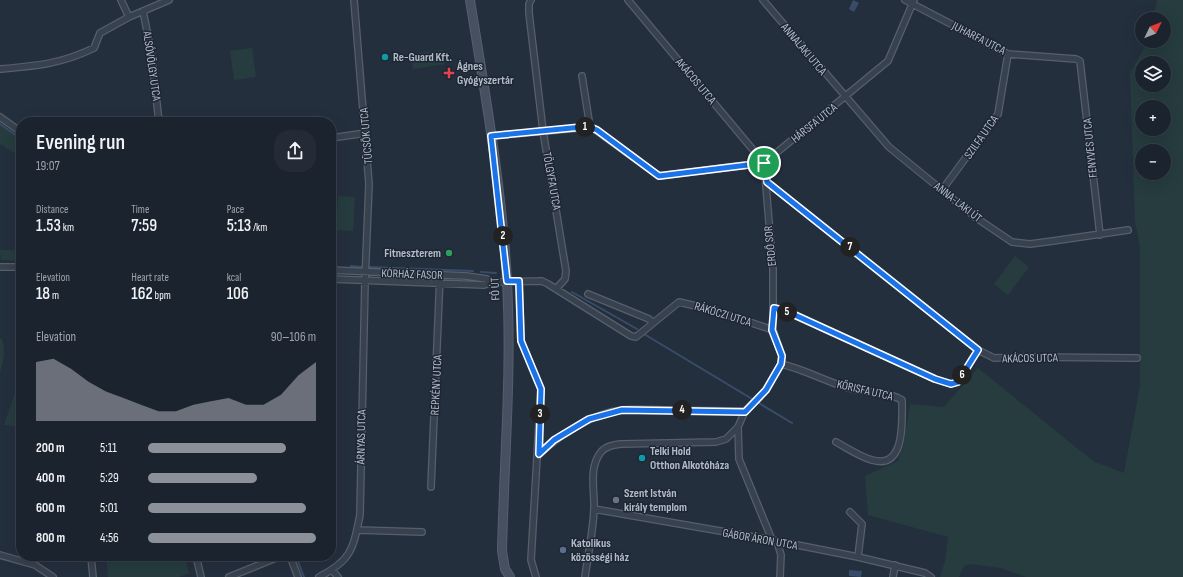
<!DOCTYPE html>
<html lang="en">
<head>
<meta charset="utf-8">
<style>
	body { margin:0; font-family:"Sofia Sans Condensed",sans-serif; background:#242b36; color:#f1f3f6; height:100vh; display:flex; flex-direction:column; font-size:15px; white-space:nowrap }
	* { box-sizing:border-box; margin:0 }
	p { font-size:13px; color:#a0a4aa }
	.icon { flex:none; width:22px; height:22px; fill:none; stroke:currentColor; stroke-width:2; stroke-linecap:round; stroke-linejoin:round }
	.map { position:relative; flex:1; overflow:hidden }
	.drawer { position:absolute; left:16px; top:117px; width:320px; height:444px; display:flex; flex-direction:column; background:#1b232e; border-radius:16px; box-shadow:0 4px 16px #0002,0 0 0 1px #39404a }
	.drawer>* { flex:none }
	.needle { width:26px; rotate:47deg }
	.controls { position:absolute; left:1135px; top:12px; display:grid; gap:8px }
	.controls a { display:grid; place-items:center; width:36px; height:36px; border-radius:50%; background:#1b232e; box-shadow:0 4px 16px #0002,0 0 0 1px #39404a; font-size:20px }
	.pin { position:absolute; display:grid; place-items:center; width:34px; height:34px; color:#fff; margin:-17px; border:2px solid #fff; border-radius:50%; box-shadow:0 1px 4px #0007 }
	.km { position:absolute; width:20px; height:20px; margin:-10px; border-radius:50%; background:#222; color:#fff; font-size:11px; line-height:20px; text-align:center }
	.round { display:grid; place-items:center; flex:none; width:42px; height:42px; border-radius:16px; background:#242b36 }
	.summary { display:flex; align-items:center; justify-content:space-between; height:68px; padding:0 20px }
	h1 { font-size:22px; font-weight:600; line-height:30px }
	.metrics { display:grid; grid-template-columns:repeat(3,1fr); gap:6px; height:68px; padding:4px 20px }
	.metrics div { display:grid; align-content:center }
	.metrics b { font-size:17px; font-weight:600 }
	.metrics small { font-size:11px; font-weight:400 }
	.metrics p { font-size:11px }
	.chart { height:112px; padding:8px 20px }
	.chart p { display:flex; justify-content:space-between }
	.chart svg { width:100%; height:72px; margin-top:4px; fill:#8c9099; opacity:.7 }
	ul { padding:0 20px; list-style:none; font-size:13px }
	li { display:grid; grid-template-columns:64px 48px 1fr; align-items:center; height:30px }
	li i { height:10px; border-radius:5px; background:#8c9099 }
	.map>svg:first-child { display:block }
</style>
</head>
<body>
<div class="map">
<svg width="1183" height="577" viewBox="0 0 1183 577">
	<rect width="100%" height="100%" fill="#242f3e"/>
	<path fill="#263c3f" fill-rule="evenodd" d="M1157,0H1183V577H1026L1001,568L970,564L964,566L959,577H940L945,561L948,537L868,515L865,476L898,461L904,442L910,404L944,407L978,368L1093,461L1124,473L1140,385V247L1135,221L1130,73L1148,41H1164V19H1153ZM1142,63H1164V85H1142ZM1142,107H1164V129H1142ZM1142,151H1164V173H1142Z
		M252,48L256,77L234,80L230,51Z
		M443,50L445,64L413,69L411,54Z
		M0,125L21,140V157L0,144Z
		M338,196L355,197L353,231L336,230Z
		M0,250H21V261L1,260Z
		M1015,256L1029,267L1008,295L994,284Z
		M0,339H2C6,350 4,361 0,372Z
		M21,384V427L4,425L17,387Z
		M106,556H185L189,573L179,577H108Z"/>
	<path fill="#394c67" d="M853,0L859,3L854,12L849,9Z
		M849,570L862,571L861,577L849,576Z"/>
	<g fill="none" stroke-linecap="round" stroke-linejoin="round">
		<path stroke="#394c67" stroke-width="2" d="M0,124L21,139
			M351,266L362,267
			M369,267L473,271
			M481,272L496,273
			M572,292L637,329
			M644,334L792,423
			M296,556L304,577"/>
		<defs>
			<path id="street" d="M121,0L129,17
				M531,0L529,4V13L543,131L566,271L565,279L556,289
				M628,0L764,163
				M763,0L889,147L975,217L1012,242L1030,244L1053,241L1128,230
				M905,0L1008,54L1076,59L1080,61L1100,235
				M143,11L151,51L159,122
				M0,69C36,66 61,64 94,48L100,33L129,17L169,0
				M582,76L590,127
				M0,117L21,132
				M491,136L590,127L597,131L659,176L764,163L888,61L914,0
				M331,138L366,133
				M764,163L773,269V330
				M767,182L978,350L994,358L1032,357L1137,358
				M942,190L998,114L1008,54
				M0,267H21
				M331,270L466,276L487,279L493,282
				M331,279L484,285L493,282L542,281L548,284L631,336L636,337L679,302L713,310L773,330L782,356L781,364L766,390L745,411L738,427L739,459L772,540
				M519,281L521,341L541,389L531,560L536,577
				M588,294L649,319L653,323
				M774,308L786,311L935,379L951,384L958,382L978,350
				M781,364C803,369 823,380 845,387C863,393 887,391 902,400C902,420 906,470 872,460C860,457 847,448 836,442
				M539,454C558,437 579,422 604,414C626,407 651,410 674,410C698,411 722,411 745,411
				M431,487L440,275
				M594,509L772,540L858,557L925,573L931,577
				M850,512L862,524L858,557
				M357,530L422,532
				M777,541L781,555L780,577
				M0,555L35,565L53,577
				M91,556L93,577
				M196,556L201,577
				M290,556L298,577
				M332,570L338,577
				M229,577L281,556
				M319,577C352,560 353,549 360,515L365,281L369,184L354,0
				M585,577C588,555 593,532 594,509C595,491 588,468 601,452C606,446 613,445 621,444L716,442L726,439L738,427
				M893,577L895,565"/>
			<path id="secondary" d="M470,0C485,93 502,188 507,282C512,371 504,462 502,551L505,569L510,577"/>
		</defs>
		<use href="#street" stroke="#565f6c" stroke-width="8"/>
		<use href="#secondary" stroke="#565f6c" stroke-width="10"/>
		<use href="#street" stroke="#38414e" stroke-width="5.5"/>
		<use href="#secondary" stroke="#465061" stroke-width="8"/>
	</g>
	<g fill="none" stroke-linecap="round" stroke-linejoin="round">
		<defs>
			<path id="route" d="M582,127H590L597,130L659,176L764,163L767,182L978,350L958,382L951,384L935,379L786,311L774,308L772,330L782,356L781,364L766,390L745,412L622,410L589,419L554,440L539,454L541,389L521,341L519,281H507L491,136Z"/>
		</defs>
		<use href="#route" stroke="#fff" stroke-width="8"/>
		<use href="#route" stroke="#1a73e8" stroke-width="5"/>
	</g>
	<g fill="#0f9aa8" stroke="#1d2633" stroke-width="1.5">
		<circle cx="385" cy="57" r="4"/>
		<circle cx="642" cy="458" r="4"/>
	</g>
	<path fill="#e0444e" stroke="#1d2633" stroke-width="1.5" d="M447 67h4v4h4v4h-4v4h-4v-4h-4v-4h4z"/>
	<circle fill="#2e9e5b" stroke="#1d2633" stroke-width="1.5" cx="449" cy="253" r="4"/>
	<circle fill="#6b7280" stroke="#1d2633" stroke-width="1.5" cx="616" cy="500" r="4"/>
	<circle fill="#5c6f8a" stroke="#1d2633" stroke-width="1.5" cx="563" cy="550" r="4"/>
	<g text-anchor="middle" stroke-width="3" stroke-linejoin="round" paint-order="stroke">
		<g font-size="12" fill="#b4bcc9" stroke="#1d2633">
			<text transform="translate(979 38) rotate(27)" y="4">JUHARFA UTCA</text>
			<text transform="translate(804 49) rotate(50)" y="4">ANNALAKI UTCA</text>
			<text transform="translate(152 66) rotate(82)" y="4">ALSÓVÖLGY UTCA</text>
			<text transform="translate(696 81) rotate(50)" y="4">AKÁCOS UTCA</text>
			<text transform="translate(814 123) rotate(-39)" y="4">HÁRSFA UTCA</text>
			<text transform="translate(366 136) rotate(-95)" y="4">TÜCSÖK UTCA</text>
			<text transform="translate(981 137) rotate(-55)" y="4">SZILFA UTCA</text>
			<text transform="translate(1090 148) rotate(-96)" y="4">FENYVES UTCA</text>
			<text transform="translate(552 181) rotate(80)" y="4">TÖLGYFA UTCA</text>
			<text transform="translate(958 202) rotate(38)" y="4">ANNA-LAKI ÚT</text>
			<text transform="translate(770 246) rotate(-96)" y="4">ERDŐ SOR</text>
			<text transform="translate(412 274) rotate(2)" y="4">KÓRHÁZ FASOR</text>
			<text transform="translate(495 289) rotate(-93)" y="4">FŐ ÚT</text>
			<text transform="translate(723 314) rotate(17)" y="4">RÁKÓCZI UTCA</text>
			<text transform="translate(1030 358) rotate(-1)" y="4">AKÁCOS UTCA</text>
			<text transform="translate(436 385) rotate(-87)" y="4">REPKÉNY UTCA</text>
			<text transform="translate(865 390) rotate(13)" y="4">KŐRISFA UTCA</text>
			<text transform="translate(361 437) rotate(-89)" y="4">ÁRNYAS UTCA</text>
			<text transform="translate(760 539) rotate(10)" y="4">GÁBOR ÁRON UTCA</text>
		</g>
		<g font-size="12" font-weight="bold" fill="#b4bcc9" stroke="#1d2633" text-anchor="start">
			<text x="393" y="61">Re-Guard Kft.</text>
			<text x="457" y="70">Ágnes<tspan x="457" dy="14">Gyógyszertár</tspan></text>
			<text x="441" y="257" text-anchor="end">Fitneszterem</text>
			<text x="650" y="455">Telki Hold<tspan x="650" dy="14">Otthon Alkotóháza</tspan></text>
			<text x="624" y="497">Szent István<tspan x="624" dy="14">király templom</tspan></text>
			<text x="571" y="547">Katolikus<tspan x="571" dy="14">közösségi ház</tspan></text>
		</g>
	</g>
</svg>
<div class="controls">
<a><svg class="needle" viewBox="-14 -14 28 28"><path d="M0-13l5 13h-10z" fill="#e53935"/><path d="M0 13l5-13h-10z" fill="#a0a4aa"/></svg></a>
<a><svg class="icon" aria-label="layers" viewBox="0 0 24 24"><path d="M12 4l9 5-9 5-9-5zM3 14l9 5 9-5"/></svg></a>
<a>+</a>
<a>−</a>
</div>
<div class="pin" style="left:764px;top:163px;background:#1e9e55"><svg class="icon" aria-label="arrive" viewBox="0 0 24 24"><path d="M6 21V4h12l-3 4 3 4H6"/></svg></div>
<b class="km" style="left:585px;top:127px">1</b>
<b class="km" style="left:503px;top:236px">2</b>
<b class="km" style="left:540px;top:414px">3</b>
<b class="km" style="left:682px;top:410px">4</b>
<b class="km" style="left:787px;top:312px">5</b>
<b class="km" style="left:962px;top:375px">6</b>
<b class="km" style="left:850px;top:247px">7</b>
<section class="drawer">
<div class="summary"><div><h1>Evening run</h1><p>19:07</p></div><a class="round"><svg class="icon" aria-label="share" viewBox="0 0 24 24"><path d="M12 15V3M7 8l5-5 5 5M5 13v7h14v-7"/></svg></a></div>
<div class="metrics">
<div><p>Distance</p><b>1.53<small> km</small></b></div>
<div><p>Time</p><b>7:59</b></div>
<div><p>Pace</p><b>5:13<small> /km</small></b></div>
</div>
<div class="metrics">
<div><p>Elevation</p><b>18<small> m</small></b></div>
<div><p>Heart rate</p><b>162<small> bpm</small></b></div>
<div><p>kcal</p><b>106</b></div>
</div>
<div class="chart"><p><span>Elevation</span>90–106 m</p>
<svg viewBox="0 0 160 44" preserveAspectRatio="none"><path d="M0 44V8L10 6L20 12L30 20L40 26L50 30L60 34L70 38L80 38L90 34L100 32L110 30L120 34L130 34L140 28L150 16L160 8V44z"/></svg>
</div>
<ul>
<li><b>200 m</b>5:11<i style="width:82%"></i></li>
<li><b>400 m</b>5:29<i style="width:65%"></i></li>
<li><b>600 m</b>5:01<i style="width:94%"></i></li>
<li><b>800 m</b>4:56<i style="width:100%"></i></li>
</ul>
</section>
</div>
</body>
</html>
